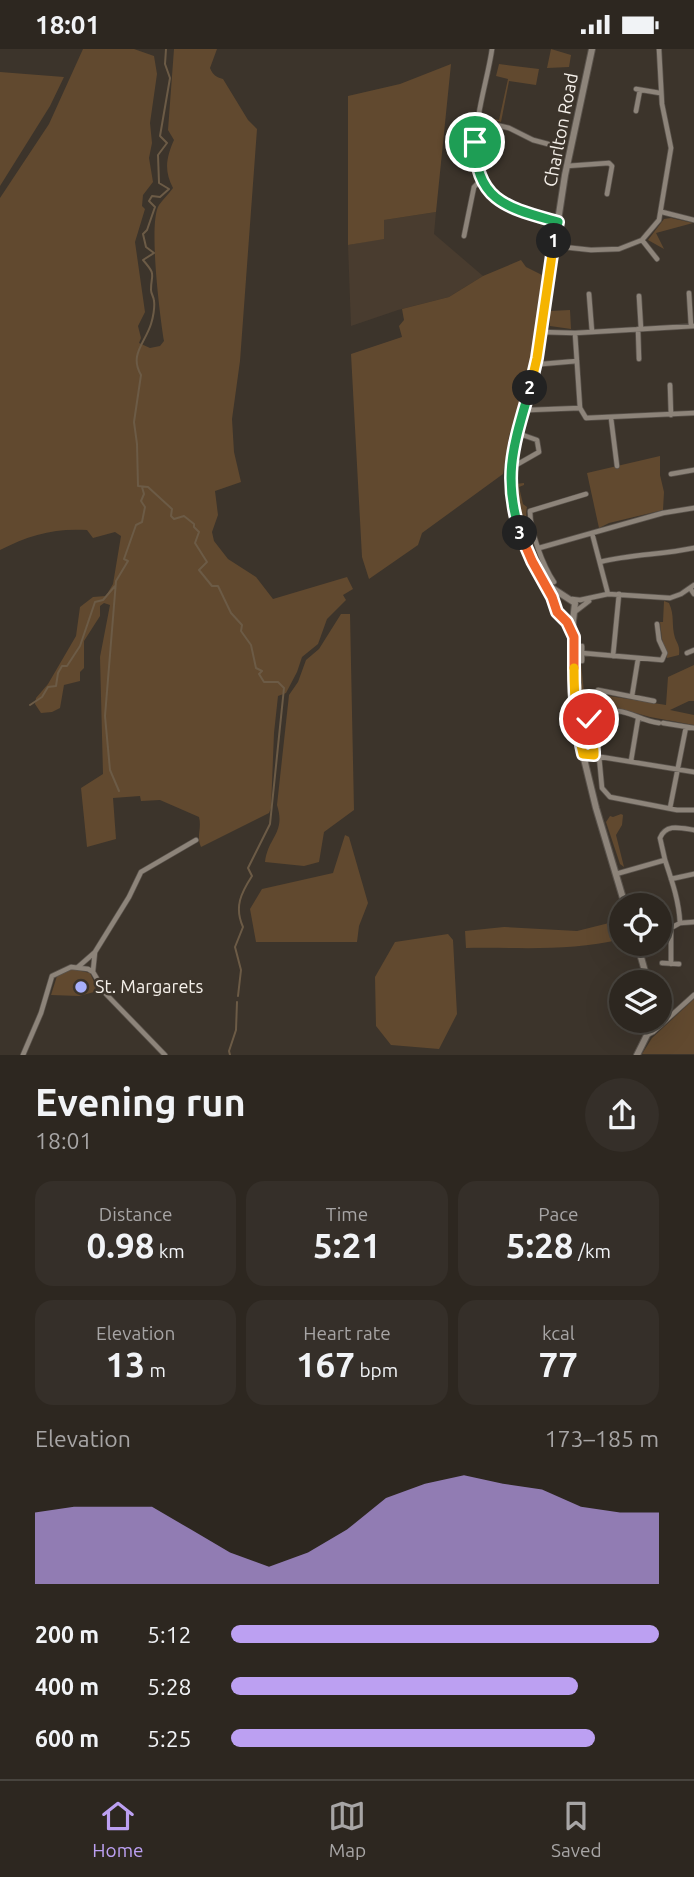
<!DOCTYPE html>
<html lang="en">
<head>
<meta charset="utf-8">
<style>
	body { margin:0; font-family:Ubuntu,sans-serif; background:#352f29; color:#f1f3f6; height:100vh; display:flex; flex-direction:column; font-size:26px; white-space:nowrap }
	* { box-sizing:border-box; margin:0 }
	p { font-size:23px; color:#a7a5a5 }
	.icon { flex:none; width:38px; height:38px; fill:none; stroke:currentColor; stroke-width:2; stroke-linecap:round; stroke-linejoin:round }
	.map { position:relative; height:1006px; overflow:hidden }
	.side { display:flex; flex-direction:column; background:#2d2720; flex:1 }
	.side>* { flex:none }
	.tools { position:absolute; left:609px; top:844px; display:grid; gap:14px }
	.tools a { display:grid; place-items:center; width:63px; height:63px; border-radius:50%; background:#2d2720; box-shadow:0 7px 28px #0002,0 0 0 2px #48443e; font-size:35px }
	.pin { position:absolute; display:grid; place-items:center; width:60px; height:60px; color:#fff; margin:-30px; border:4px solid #fff; border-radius:50%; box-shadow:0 2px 7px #0007 }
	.km { position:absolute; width:35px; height:35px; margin:-18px; border-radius:50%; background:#222; color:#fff; font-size:19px; line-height:35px; text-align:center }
	.round { display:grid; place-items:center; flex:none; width:74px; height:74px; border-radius:37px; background:#352f29 }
	.summary { display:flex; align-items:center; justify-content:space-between; height:119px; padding:0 35px }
	h1 { font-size:38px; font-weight:600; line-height:52px }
	.metrics { display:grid; grid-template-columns:repeat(3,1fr); gap:10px; height:119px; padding:7px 35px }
	.metrics div { display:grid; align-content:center; border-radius:18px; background:#352f29; text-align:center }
	.metrics b { font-size:35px; font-weight:600 }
	.metrics small { font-size:19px; font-weight:400 }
	.metrics p { font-size:19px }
	.chart { height:196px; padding:14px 35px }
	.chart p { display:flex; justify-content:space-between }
	.chart svg { width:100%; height:126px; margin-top:7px; fill:#bca0f2; opacity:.7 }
	ul { padding:0 35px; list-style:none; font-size:23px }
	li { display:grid; grid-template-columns:112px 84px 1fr; align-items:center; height:52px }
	li i { height:18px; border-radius:9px; background:#bca0f2 }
	.status { display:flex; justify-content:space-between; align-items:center; height:49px; padding:0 35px; background:#2d2720; direction:ltr }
	.status svg { height:19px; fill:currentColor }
	.menu { display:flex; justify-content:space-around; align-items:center; height:98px; border-top:2px solid #48443e; background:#2d2720; font-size:19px; color:#a7a5a5 }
	.menu a { display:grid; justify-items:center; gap:4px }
	.menu .selected { color:#bca0f2 }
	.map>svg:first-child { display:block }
</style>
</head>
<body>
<div class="status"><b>18:01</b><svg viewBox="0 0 49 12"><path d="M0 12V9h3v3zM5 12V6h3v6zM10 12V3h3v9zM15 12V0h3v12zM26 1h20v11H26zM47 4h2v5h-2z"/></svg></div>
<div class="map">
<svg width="694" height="1006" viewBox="0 0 694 1006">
	<rect width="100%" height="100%" fill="#3c342b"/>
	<path fill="#493c2f" d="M436,163L434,185L483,227L449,248L398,261L351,277L348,196L384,189V171Z"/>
	<path fill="#61492f" d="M83,0H134L154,7L157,25L150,74L152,94L149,109L153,133L143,146L142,157L145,160L135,193L145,263L138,277L141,289L139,294L150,299L160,297L164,292C160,268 148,173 159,156C163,150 169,145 173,139C164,122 166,109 174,91L168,81L174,0H217L210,19C213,26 216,28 223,30L248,71L257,80L240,312L232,370L234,403L241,433L215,442L218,466L212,483L214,492L228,510L256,528L273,550L347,528L353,540L343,546L346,551L327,570L318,595L302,608L297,623L286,644L278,647L274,684L271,759L269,764L201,798C196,787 202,780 199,768L160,751L141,752L140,747L113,749L116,790L87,798L81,739L103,725L100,608L110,556L104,554L100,557V567L84,592V619L80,623V632L64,636L60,659L52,663L41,664L35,655L36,649L48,635L76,587L80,558L93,548L106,547L113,535L121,487L115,483L93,489L87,481C54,479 29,486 0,501V149L49,75Z
		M551,0L571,6L569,18L547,19Z
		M451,15L436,163L384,171V190L348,196V47L400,35Z
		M499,15L539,20L536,36L509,32L501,73L484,68L499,71L508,30L496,27Z
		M0,23L64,28L50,57L0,137Z
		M671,169L693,174L656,184L664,200L648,191L664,170Z
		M521,211L526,218L542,226L530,317L509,387L503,425L422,484L418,496L369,530L362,508L351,305L402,288L399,277L404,271L402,260L449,248L483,227Z
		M570,261L571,280L550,277V262Z
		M660,407V426L664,443L663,461L609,474L599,479L587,424Z
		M524,434V436L519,438L523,455L527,458C522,479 543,521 553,536C526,511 519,470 515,435Z
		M664,552L669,554C675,567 671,575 675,589C678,596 680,598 679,606L667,609L662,590L660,573H663Z
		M341,565H350L354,761L324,783L319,813L304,817L265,813C268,788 286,784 277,756L289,646L298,633L306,611L319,600Z
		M577,575L584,643L666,656L668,628L694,616V652H689L670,661L694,666V676L650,668L607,656H592L588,660L592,703H588L579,668L578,647L582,634L578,621Z
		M621,765L623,766L622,776L616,786L624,818L620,815L606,773L610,767L613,768Z
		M345,786L349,788L368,854L359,877L357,893H256L250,860L262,840L333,824Z
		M617,872L621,890C570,903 519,898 466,899L465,882L504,878L577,882Z
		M448,885L453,891L457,965L439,1000L391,996L376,977L375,928L395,893Z
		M72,920L90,924L98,942L79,947L51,946L57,927Z
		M694,950V1005H642L652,989Z"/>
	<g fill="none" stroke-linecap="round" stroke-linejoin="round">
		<path stroke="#6c5b46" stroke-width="2" d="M166,0L165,15L170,29L160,87L167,94L158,106L159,134L169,140L160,148L152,147L149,152L155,158L147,181L143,185L146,198L154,204L143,211C157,227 151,224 151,241C151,245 154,248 154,252C155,258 153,269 151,275C145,294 129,306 141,326L134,373L137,395L138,437L148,438L172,460L171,467L174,470L184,467L194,475V478L199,483L195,494L207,513L199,521L212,537H218L231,564L242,576L241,582L251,596L256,619L262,622L259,625L264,633H278L284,639L270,775L248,819L252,827C241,844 234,858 243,878L235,898L241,921L238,947
			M30,656L42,648L48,638L56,637L58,624L62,617H67L80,597L95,553L103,551L115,537
			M119,742L110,721L105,667L116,532L128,512L124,510L136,476L142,473L145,458L141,452L144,445L142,438
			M230,1006L229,1002L236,981L237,953"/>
		<defs>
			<path id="street" d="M492,0C486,45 453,124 502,153C519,163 539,167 558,173
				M636,40L660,44
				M636,62L640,41
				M479,72L509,79L533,91L548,95
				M567,117L609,114L612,117L607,145
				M662,163L694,171
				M464,187L474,138L481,131
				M642,191L657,210
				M554,197L591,201L619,200L642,191L659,171L671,99L662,55L659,0
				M689,244L691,277
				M589,245L592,283
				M639,247L641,280
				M638,280L639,310
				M541,283L575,284L694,277
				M575,284L580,359L586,369L694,364
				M542,315L577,312
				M670,336L671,366
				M529,361L580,359
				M611,369L617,417
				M517,384L537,391L539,403L518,415
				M671,425L694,421
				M539,499L592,484
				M600,513C632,505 662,506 694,499
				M554,533C543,517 530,482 530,462L586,445
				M690,539L694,545
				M608,545L592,484L663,464L694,459
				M572,550L580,551L608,545L670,549L681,545L694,536
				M576,562L589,552
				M582,597V612
				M582,604L662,611L665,604L659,591L657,575
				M687,604L694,601
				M613,607L619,545
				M598,641L654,652
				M632,647L638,610
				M590,660L589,683L594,699V706
				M618,662C633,664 643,672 659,674
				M663,674L694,679
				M583,705L694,723
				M599,707L602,739L610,748L677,761H694
				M631,712L638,670
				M670,759L686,678
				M665,811C672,832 679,852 680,874L671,879V915
				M616,825L665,811L660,789C666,774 681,779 694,781
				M671,830L694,825
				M680,874L694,873
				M660,877L671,879
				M662,914L679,915
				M78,918L94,904
				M93,922L95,903L129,848L141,823L196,791
				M647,986L653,983L694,946
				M23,1006L41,964L52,927L71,918L88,920L93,923L106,945L165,1006"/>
			<path id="secondary" d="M549,537L575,554L573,572L574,648L576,677L596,759L625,856
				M574,588L567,573L557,563L552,548L521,487L509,429L513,399L537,309L565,126L592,0
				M637,894L648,933
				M637,1006L647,986L650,971"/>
		</defs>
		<use href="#street" stroke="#5a534c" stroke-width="6"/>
		<use href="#secondary" stroke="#5a534c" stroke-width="8"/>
		<use href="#street" stroke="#8d847a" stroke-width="4.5"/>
		<use href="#secondary" stroke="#8d847a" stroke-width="6"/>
	</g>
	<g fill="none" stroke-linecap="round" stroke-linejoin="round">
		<defs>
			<path id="split-1" d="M475,93C475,153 509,159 558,173L554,192"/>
			<path id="split-2" d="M530,339L537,309L554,192"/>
			<path id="split-3" d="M520,484C502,426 514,395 530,339"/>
			<path id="split-4" d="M520,484L532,512L552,548L557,563L567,573L574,588V619"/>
			<path id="split-5" d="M574,619C574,648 576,676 583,705L594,706C595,694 588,683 589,670"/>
		</defs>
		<use href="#split-1" stroke="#fff" stroke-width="14"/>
		<use href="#split-2" stroke="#fff" stroke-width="14"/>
		<use href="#split-3" stroke="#fff" stroke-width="14"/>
		<use href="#split-4" stroke="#fff" stroke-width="14"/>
		<use href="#split-5" stroke="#fff" stroke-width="14"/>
		<use href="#split-1" stroke="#22a559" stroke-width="9"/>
		<use href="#split-2" stroke="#f5b400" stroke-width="9"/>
		<use href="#split-3" stroke="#22a559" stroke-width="9"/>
		<use href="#split-4" stroke="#f0652b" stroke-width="9"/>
		<use href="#split-5" stroke="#f5b400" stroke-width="9"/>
	</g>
	<circle fill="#a8b0fc" stroke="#3c342b" stroke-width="2.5" cx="81" cy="938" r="7"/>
	<g text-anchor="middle" stroke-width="5" stroke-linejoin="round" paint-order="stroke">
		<g font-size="18" fill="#f6f1eb" stroke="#3c342b">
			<text transform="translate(561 81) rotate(-79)" y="6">Charlton Road</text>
		</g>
		<g font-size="18" fill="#f6f1eb" stroke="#3c342b" text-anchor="start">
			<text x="95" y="944">St. Margarets</text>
		</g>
	</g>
</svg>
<div class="tools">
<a><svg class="icon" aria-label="locate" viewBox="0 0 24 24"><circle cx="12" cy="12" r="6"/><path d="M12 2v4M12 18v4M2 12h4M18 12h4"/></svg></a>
<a><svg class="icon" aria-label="layers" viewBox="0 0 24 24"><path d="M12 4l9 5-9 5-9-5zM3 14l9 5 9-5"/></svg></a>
</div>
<div class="pin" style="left:475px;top:93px;background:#1e9e55"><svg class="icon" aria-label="arrive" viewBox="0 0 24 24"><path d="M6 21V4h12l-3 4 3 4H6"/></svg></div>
<div class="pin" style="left:589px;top:670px;background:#d93025"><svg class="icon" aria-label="check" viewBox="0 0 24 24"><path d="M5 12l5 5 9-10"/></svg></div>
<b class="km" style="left:554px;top:192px">1</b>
<b class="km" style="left:530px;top:339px">2</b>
<b class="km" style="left:520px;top:484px">3</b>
</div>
<section class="side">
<div class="summary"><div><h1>Evening run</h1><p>18:01</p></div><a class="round"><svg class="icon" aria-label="share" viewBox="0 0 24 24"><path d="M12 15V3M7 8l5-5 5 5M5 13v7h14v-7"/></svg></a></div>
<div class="metrics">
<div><p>Distance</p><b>0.98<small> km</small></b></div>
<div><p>Time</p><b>5:21</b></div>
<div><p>Pace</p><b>5:28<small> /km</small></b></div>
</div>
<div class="metrics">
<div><p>Elevation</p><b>13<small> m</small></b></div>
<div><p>Heart rate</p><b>167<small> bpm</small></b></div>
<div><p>kcal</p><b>77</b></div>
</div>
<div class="chart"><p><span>Elevation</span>173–185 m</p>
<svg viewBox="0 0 160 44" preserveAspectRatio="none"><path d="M0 44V19L10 17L20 17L30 17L40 25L50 33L60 38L70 33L80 25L90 14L100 9L110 6L120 9L130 11L140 17L150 19L160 19V44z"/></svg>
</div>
<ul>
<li><b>200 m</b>5:12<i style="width:100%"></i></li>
<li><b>400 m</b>5:28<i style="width:81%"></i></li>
<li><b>600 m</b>5:25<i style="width:85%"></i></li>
</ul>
</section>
<nav class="menu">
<a class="selected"><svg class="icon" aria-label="home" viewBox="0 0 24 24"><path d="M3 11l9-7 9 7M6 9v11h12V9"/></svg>Home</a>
<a><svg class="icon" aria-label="map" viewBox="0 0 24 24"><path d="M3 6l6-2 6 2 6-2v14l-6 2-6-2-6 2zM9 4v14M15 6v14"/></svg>Map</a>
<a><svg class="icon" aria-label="saved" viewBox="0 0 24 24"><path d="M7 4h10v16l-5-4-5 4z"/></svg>Saved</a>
</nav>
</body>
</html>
